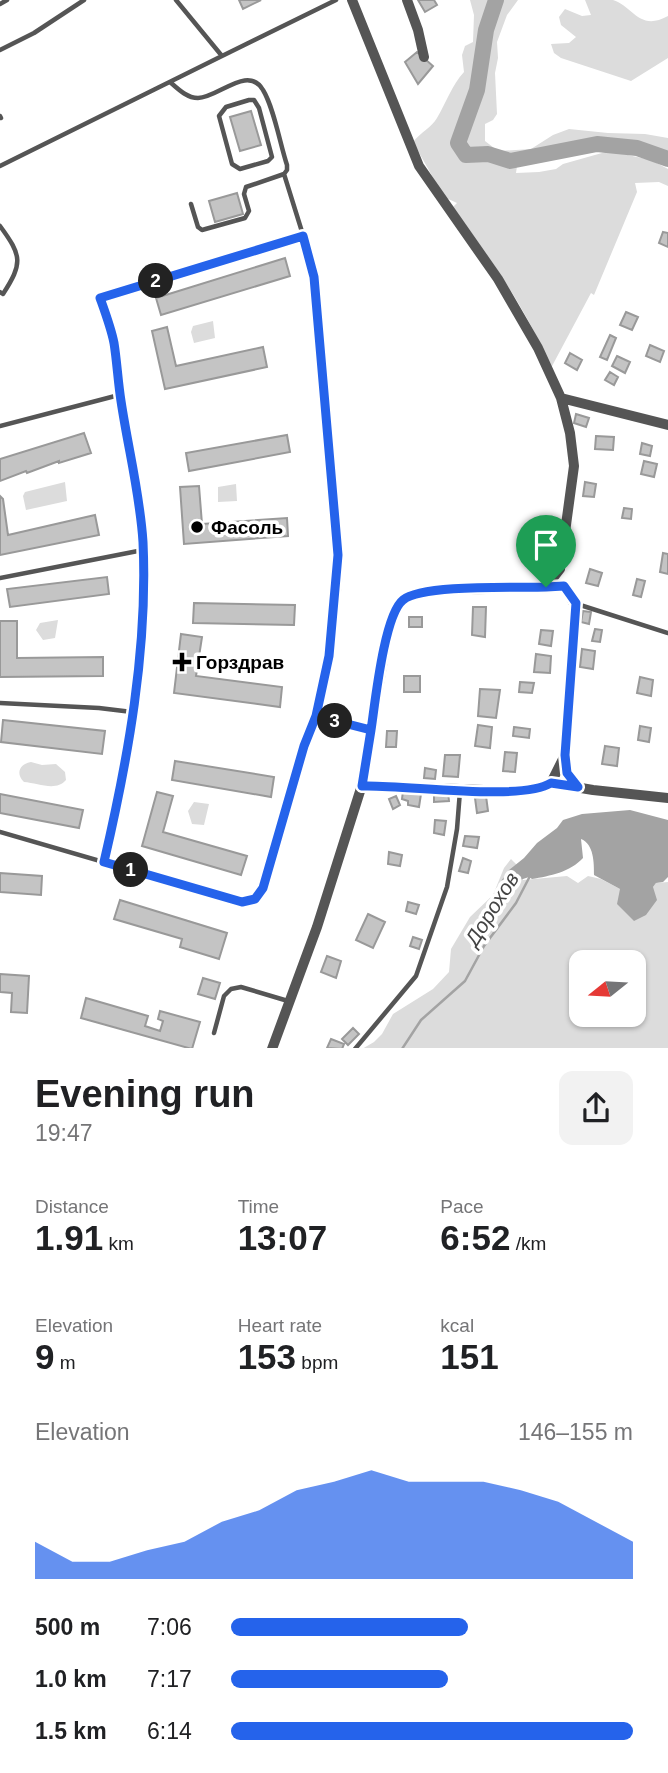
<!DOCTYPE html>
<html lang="en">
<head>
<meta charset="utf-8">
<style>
	body { margin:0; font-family:Arial,sans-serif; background:#f2f2f2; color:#202124; height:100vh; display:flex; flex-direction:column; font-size:26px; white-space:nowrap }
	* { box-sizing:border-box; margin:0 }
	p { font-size:23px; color:#757577 }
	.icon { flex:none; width:38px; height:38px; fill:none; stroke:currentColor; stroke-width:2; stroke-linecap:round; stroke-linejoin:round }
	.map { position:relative; height:1048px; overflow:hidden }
	.side { display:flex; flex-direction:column; background:#fff; flex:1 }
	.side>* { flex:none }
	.needle { width:46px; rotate:252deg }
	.buttons { position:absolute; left:569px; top:950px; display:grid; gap:14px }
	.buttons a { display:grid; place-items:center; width:77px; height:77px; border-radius:14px; background:#fff; box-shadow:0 2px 5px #0004; font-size:35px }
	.pin { position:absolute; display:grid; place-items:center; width:60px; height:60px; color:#fff; margin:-72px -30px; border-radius:50% 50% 50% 0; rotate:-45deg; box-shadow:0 0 7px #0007 }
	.pin .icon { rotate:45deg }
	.km { position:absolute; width:35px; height:35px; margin:-18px; border-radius:50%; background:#222; color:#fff; font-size:19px; line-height:35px; text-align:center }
	.round { display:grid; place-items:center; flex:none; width:74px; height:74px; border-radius:14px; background:#f2f2f2 }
	.head { display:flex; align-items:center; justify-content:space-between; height:119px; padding:0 35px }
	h1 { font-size:38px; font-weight:600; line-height:52px }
	.figures { display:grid; grid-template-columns:repeat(3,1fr); gap:10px; height:119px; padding:7px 35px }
	.figures div { display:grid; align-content:center }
	.figures b { font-size:35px; font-weight:600 }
	.figures small { font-size:19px; font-weight:400 }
	.figures p { font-size:19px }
	.chart { height:196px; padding:14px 35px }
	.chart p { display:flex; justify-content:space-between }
	.chart svg { width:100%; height:126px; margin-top:7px; fill:#2563eb; opacity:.7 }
	ul { padding:0 35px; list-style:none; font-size:23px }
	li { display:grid; grid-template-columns:112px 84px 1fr; align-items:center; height:52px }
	li i { height:18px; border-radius:9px; background:#2563eb }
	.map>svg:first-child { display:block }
</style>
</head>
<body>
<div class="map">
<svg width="668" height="1049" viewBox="0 0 668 1049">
	<rect width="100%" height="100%" fill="#fff"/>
	<path fill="#dcdcdc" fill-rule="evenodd" d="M470,0H518L507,15L497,42L498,58L495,73L497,114L493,120L485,124V141L498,151L531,149L553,135L569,129L608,133L645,134L668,138V160L618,145L596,149L578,145L545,158L517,166L516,173L539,172L556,169L563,164L609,151L651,160L668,169V186L659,182L635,183L637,192L594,295L591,293L551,368C527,309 490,258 453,207L457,203L444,197L413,142C420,133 432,127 437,118C446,103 452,85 464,72L462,55L465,46L473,42L474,15Z
		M585,0C593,0 606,0 613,0C633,6 639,32 668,16V58L631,81L561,58L554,53L551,44L569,43L576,37L561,25L559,17L565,9L582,16L591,15Z
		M213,321L215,338L194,343L191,332L193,326Z
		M65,482L67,501L26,510L23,496L25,492Z
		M236,484L237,501L218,502V487Z
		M58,620L55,638L43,640L36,630L40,623Z
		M31,762L42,765L56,764L65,772L66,780C56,792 38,783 24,782C15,773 20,764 31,762Z
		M194,802L209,804L204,825L192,824L188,811Z
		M511,859L520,868L523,880L567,876L578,883L588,876L601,879L620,889L653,887L656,883L668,882V1048L362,1049L374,1042L382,1034L393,1014L433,989L449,972L451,949L470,917L493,895L504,868ZM581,962H634V1015H581Z"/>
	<path fill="#a3a3a3" d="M630,810L668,820V877L663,882L656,883L653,887L657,900L646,915L634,921L617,904L620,889L594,875C594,863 594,844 581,839L583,858C570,872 550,876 532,879L529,877L508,884H499L509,870L524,858L537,843L557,828L563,820L582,814Z"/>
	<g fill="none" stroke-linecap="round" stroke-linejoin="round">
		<path stroke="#a3a3a3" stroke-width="2.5" d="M402,1049L421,1020L465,981L484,946L516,903L530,876"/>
		<path stroke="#a3a3a3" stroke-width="16" d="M496,0L486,30L477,90L458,143L466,155L488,154L510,161L597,144L637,148L668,159"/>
	</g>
	<path fill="#c4c4c4" stroke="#999" stroke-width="2" d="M239,0H261L243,9Z
		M418,0H434L437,5L425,12Z
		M417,52L433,66L418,84L405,62Z
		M251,111L261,145L240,151L230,117Z
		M237,193L243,214L215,222L209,201Z
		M663,232L668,233V247L659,243Z
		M285,258L290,276L161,315L156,298Z
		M626,312L638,317L632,330L620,325Z
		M167,327L176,366L263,347L267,367L165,389L152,331Z
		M610,335L616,338L607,360L600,357Z
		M650,345L664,351L660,362L646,356Z
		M570,353L582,360L577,370L565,363Z
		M617,356L630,362L625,373L612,366Z
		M610,372L618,377L614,385L605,380Z
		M576,414L589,418L586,427L574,423Z
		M84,433L91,453L59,463V461L27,473L26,471L0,481V459Z
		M287,435L290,452L189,471L186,453Z
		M596,436L614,437L613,450L595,449Z
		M642,443L652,446L650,456L640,454Z
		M644,461L657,464L654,477L641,474Z
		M585,482L596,484L594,497L583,496Z
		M199,486L202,524L287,518L288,536L184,544L180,487Z
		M0,496L3,499L8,535L95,515L99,535L0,555Z
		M624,508L632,509L631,519L622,518Z
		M663,553L668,554V574L660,572Z
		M590,569L602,573L598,586L586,583Z
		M107,577L109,594L10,607L7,589Z
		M637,579L645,581L641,597L633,595Z
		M194,603L295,605L294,625L193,623Z
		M473,607H486L485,637L472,635Z
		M583,611L591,612L589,624L581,622Z
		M409,617H422V627H409Z
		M0,621H17V658L103,657V676L0,677Z
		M595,629L602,630L600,642L592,641Z
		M541,630L553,631L551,646L539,644Z
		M181,634L202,637L196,676L282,687L280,707L174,693Z
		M582,649L595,651L593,669L580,667Z
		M536,654L551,656L550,673L534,672Z
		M404,676H420V692H404Z
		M640,677L653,680L651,696L637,693Z
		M520,682L534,683L532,693L519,692Z
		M480,689L500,690L496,718L478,716Z
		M3,720L105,731L102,754L1,742Z
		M478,725L492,727L490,748L475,746Z
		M640,726L651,728L649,742L638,740Z
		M514,727L530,729L529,738L513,736Z
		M387,731H397L396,747H386Z
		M605,746L619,748L617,766L602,764Z
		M505,752L517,753L515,772L503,771Z
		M445,755H460L458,777L443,776Z
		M175,761L274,777L271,797L172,780Z
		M425,768L436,770L435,779L424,778Z
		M403,791L421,794L419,807L408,805V801L402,799Z
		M157,792L173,796L163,832L247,856L241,875L142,846Z
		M448,792L449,801L434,802V793Z
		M0,794L83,810L79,828L0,813Z
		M396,796L400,805L393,809L389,799Z
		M486,796L488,811L477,813L475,798Z
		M435,820L446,821L444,835L434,833Z
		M465,836L479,837L477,848L463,846Z
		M389,852L402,855L400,866L388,864Z
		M463,858L471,861L468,873L459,871Z
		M0,873L42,876L41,895L0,892Z
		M120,900L227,933L219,959L180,947L182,939L114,919Z
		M408,902L419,905L416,914L406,911Z
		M368,914L385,922L373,948L356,940Z
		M413,937L422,940L419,949L410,946Z
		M327,956L341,961L336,978L321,972Z
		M0,974L29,976L27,1013L11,1012L12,993L0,992Z
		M203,978L220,983L215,999L198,994Z
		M86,998L148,1016L145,1026L160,1031L163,1021L158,1019L160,1011L200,1022L192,1049L81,1018Z
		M353,1028L359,1034L348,1045L342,1039Z
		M331,1039L344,1044L342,1049L327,1048Z"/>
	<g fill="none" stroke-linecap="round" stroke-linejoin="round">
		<path stroke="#555" stroke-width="4.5" d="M176,0L222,56L336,0
			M0,4L7,0
			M0,50L34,33L84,0
			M170,82C178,89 187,98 198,98C218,98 248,64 263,90C274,108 280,144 287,165V170L284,174
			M249,100H254L259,108L272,157L268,161L240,169L232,164L219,116L226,107Z
			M0,116L1,118
			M0,166L222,56
			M0,226C22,256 23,263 3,294L0,292
			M101,297L303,235L284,174L246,187L244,194L249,211L245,218L202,230L198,227L191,204
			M0,426L119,395
			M0,578L143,550
			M577,604L668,633
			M0,703L99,708L132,712
			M0,832L241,902H248
			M214,1033L224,996L231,989L241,987L288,1001
			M355,1049L416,976L447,887L457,829L460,791"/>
		<path stroke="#555" stroke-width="10" d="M407,0L418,30L424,57
			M100,298C105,313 111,328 114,343C118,364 117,385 122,406C130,451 140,497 143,542C148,649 128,759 104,862
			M561,398L668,425
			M316,716L371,730
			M565,756L567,773L578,787
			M551,783L593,790L668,798
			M362,785L508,791L543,788L551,783L565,755L576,607L564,586L546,587
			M249,902L258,897L263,888L304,746L316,716L328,662L337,583L338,543L314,277L303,235
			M272,1049L317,927L362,785L389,624L402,601L423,591L546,587L560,569L574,466L570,433L561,398L538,348L498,279L419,166L352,0"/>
	</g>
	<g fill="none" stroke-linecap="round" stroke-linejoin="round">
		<defs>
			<path id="route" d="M546,587C518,588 422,584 403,600C384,615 375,704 371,730L316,716L304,746L263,888L255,899L242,902L104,862C128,759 148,649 143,542C140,494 128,448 121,401C118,382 117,362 114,343C111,328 105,312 100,298L303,236L314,277L338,555L329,656L316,716L371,730L362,786C403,784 520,802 551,783L578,787L567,773L565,755L576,603L564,586L546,587"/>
		</defs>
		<use href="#route" stroke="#fff" stroke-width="14"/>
		<use href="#route" stroke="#2563eb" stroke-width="9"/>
	</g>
	<g fill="#000" stroke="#fff" stroke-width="2.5">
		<circle cx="197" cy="527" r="7"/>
		<path d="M178.5 651.5h7v7h7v7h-7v7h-7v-7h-7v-7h7z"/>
	</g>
	<g text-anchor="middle" stroke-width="7" stroke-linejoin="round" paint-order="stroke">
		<g font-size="19" font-weight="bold" fill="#000" stroke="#fff" text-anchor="start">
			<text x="211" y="534">Фасоль</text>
			<text x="196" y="669">Горздрав</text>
		</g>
		<g font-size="21" font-style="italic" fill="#444" stroke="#fff">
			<text transform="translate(492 909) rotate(-58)" y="7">Дорохов</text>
		</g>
	</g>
</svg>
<div class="buttons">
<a><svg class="needle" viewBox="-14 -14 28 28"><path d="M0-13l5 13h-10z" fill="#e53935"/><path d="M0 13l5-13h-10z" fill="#757577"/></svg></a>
</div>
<div class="pin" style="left:546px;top:587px;background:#1e9e55"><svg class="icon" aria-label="arrive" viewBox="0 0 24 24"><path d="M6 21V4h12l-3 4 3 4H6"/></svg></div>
<b class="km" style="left:131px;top:870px">1</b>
<b class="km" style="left:156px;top:281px">2</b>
<b class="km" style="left:335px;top:721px">3</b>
</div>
<section class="side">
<div class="head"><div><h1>Evening run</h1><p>19:47</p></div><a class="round"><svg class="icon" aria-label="share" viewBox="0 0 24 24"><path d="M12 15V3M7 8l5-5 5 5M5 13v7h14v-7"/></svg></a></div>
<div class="figures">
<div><p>Distance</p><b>1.91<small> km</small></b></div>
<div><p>Time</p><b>13:07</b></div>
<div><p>Pace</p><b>6:52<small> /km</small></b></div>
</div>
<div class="figures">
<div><p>Elevation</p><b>9<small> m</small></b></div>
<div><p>Heart rate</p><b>153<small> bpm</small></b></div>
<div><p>kcal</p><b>151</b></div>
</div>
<div class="chart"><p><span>Elevation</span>146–155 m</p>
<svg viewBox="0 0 160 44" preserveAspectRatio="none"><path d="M0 44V31L10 38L20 38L30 34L40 31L50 24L60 20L70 13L80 10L90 6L100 10L110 10L120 10L130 13L140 17L150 24L160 31V44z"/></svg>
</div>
<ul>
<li><b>500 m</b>7:06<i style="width:59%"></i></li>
<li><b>1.0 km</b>7:17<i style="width:54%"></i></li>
<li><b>1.5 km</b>6:14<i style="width:100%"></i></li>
</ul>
</section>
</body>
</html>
